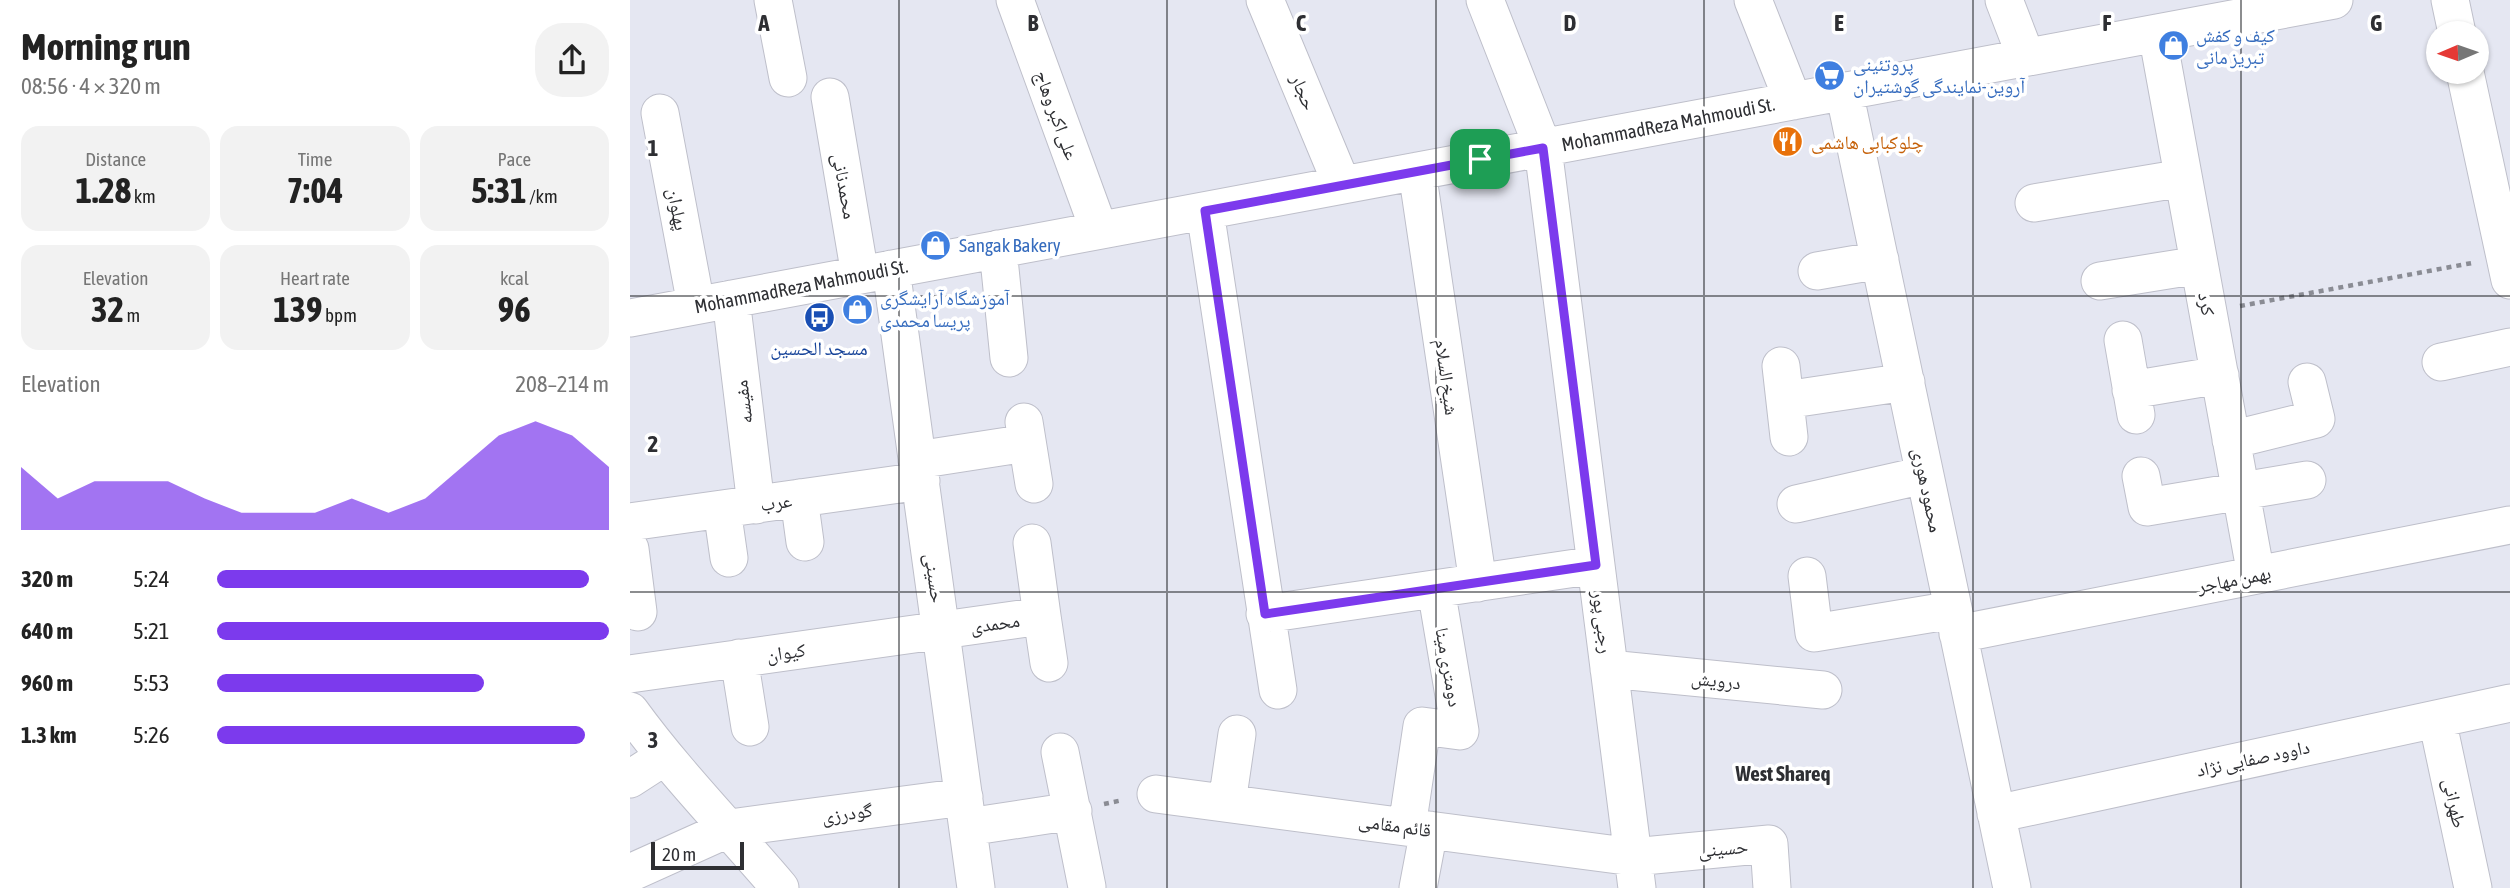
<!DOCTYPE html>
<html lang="en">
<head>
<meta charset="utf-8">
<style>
	body { margin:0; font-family:"Asap Condensed","Noto Naskh Arabic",sans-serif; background:#f2f2f2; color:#222; height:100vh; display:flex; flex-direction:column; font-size:26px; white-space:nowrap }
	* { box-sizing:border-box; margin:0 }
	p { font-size:23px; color:#767676 }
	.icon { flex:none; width:38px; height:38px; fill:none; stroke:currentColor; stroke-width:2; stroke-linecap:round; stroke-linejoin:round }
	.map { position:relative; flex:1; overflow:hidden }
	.side { display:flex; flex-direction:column; background:#fff; width:630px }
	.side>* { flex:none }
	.needle { width:46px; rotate:268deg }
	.controls { position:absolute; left:1796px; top:21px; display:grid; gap:14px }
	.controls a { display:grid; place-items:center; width:63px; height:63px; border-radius:50%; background:#fff; box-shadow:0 2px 5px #0004; font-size:35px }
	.scale { position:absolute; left:21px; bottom:18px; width:93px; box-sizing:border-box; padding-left:7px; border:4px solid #2e2f33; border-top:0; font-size:19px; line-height:24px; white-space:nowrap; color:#2e2f33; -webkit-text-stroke:5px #fff; paint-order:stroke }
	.pin { position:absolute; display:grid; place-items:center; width:60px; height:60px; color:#fff; margin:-30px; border-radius:14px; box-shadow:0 4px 10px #0006 }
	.round { display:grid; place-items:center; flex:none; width:74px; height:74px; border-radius:28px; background:#f2f2f2 }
	.summary { display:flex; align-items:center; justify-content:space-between; height:119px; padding:0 21px }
	h1 { font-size:38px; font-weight:700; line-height:52px }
	.figures { display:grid; grid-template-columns:repeat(3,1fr); gap:10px; height:119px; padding:7px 21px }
	.figures div { display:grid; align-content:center; border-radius:18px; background:#f2f2f2; text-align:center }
	.figures b { font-size:35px; font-weight:700 }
	.figures small { font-size:19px; font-weight:400 }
	.figures p { font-size:19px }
	.chart { height:196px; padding:14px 21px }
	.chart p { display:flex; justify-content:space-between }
	.chart svg { width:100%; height:126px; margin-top:7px; fill:#7c3aed; opacity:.7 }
	ul { padding:0 21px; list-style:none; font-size:23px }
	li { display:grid; grid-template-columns:112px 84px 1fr; align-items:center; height:52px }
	li i { height:18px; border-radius:9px; background:#7c3aed }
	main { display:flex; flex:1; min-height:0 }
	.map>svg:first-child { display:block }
</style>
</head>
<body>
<main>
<section class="side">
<div class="summary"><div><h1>Morning run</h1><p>08:56 · 4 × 320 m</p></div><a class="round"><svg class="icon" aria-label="share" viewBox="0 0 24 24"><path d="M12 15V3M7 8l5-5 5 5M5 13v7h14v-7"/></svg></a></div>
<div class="figures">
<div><p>Distance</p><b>1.28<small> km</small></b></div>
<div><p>Time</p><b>7:04</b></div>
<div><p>Pace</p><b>5:31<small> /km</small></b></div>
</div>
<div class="figures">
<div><p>Elevation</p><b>32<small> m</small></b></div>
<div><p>Heart rate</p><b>139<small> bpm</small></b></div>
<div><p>kcal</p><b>96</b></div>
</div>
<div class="chart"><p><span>Elevation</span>208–214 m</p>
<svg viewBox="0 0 160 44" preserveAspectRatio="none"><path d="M0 44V22L10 33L20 27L30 27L40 27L50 33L60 38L70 38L80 38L90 33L100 38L110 33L120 22L130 11L140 6L150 11L160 22V44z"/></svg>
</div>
<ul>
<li><b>320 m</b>5:24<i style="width:95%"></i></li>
<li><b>640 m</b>5:21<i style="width:100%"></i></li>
<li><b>960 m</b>5:53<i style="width:68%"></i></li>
<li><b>1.3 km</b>5:26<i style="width:94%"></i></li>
</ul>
</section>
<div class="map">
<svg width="1880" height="888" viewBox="0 0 1880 888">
	<rect width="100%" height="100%" fill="#e5e7f2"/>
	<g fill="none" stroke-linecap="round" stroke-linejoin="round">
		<defs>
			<path id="minor" d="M143,0L158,78
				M385,0L469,230
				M635,0L712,185
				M855,0L913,148L1007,888
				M1123,0L1163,101
				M1374,0L1396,57
				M1820,0L1827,33
				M1527,33L1626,575
				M1835,72L1880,280
				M1214,91L1382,888
				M200,97L230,275
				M30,113L66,305
				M787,171L848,583
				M1404,203L1553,178
				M575,211L648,690
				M368,249L379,358
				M261,269L346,888
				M1187,271L1250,260
				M1470,281L1569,265
				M101,299L126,505
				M0,318L1704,0
				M1493,340L1506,415
				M1811,362L1880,347
				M1151,366L1159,437
				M1501,390L1590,375
				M1155,400L1276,382
				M394,422L404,484
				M1601,440L1686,419L1677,382
				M287,460L397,443
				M1511,476L1517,507L1677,480
				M169,498L175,542
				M1166,504L1294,475
				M92,509L99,558
				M0,522L291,481
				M402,543L412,616
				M0,549L8,612
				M1177,576L1184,633L1323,610
				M635,614L966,565
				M1328,634L1880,525
				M109,658L120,727
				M979,669L1193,690
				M0,674L412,616L419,663
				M0,711C45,773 100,829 150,888
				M1807,719L1843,888
				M430,752L457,887
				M0,779L34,757
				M526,794L1003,857L1139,844L1142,888
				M597,803L607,734
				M1366,814L1880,703
				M338,827L443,811
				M777,827L792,726L830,731L806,589
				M0,873L100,828L334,797
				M788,888L799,830"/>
		</defs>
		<use href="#minor" stroke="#bebfca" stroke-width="39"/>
		<path stroke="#8a8c94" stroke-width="4.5" stroke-dasharray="5 5" stroke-linecap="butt" d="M1610,306L1842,263
			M474,804L493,800"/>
		<use href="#minor" stroke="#fff" stroke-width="37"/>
	</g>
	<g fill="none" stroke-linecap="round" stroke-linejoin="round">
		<defs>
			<path id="route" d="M913,148L966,565L635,614L575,211Z"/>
		</defs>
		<use href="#route" stroke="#fff" stroke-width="14"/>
		<use href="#route" stroke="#7c3aed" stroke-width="9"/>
	</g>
	<path fill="none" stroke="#2e2f33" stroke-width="2" stroke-opacity="0.55" d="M269,0V888M537,0V888M806,0V888M1074,0V888M1343,0V888M1611,0V888M0,296H1880M0,592H1880"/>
	<defs>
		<symbol id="shop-disc" viewBox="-11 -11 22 22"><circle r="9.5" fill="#3f7fe0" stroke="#fff"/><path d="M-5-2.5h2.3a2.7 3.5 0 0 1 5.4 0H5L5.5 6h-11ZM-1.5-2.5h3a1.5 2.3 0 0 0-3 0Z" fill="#fff"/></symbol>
		<symbol id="supermarket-disc" viewBox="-11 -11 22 22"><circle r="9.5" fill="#3f7fe0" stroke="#fff"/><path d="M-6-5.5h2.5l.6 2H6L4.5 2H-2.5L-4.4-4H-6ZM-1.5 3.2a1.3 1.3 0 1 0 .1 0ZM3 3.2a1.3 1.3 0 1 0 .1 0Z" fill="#fff"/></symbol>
		<symbol id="restaurant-disc" viewBox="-11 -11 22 22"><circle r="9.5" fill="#e8710a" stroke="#fff"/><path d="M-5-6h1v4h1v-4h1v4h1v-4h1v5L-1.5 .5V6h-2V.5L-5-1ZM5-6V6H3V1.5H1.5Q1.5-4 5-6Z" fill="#fff"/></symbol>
		<symbol id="bus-disc" viewBox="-11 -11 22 22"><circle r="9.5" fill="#1a4fb4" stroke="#fff"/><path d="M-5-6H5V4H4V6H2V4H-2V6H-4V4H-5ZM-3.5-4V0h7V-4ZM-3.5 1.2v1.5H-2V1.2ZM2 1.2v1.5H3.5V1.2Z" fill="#fff"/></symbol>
	</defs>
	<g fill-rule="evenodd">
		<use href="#shop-disc" x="1526" y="28" width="35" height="35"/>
		<use href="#supermarket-disc" x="1182" y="58" width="35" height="35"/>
		<use href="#restaurant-disc" x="1140" y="124" width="35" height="35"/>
		<use href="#shop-disc" x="288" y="228" width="35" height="35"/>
		<use href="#shop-disc" x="210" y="292" width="35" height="35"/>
		<use href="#bus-disc" x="172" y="300" width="35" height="35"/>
	</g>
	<g text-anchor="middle" stroke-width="7" stroke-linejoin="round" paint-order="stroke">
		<g font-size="19" fill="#366cbe" stroke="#fff" text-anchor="start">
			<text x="1566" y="42">کیف و کفش<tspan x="1566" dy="22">تبریز مانی</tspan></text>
			<text x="1223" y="71">پروتئینی<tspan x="1223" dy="22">آروین-نمایندگی گوشتیران</tspan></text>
			<text x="329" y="252">Sangak Bakery</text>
			<text x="250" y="305">آموزشگاه آرایشگری<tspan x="250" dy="22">پریسا محمدی</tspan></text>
		</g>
		<g font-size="19" fill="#2e2f33" stroke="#fff">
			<text transform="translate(674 92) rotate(67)" y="7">حجار</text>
			<text transform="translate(427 115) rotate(70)" y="7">علی اکبر وهاج</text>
			<text transform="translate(1038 124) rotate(-11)" y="7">MohammadReza Mahmoudi St.</text>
			<text transform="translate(215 186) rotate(80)" y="7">محمدنانی</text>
			<text transform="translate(48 209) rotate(79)" y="7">پهلوان</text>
			<text transform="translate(171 286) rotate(-11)" y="7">MohammadReza Mahmoudi St.</text>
			<text transform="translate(1577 304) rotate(79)" y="7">کرد</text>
			<text transform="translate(817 377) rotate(82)" y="7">شیخ السلام</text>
			<text transform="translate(113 402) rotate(-97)" y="7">مفیسه</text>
			<text transform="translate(1298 490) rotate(78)" y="7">محمود هوری</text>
			<text transform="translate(146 502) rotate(-8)" y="7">عرب</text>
			<text transform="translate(305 578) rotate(82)" y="7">حسینی</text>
			<text transform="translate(1604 579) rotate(-11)" y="7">بهمن مهاجر</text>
			<text transform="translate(973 622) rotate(83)" y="7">رجبی پور</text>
			<text transform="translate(365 623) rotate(-8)" y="7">محمدی</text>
			<text transform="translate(156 652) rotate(-8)" y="7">کیوان</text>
			<text transform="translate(819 667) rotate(80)" y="7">دومتری مینا</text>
			<text transform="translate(1086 680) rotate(6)" y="7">درویش</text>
			<text transform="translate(1623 758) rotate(-12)" y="7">داوود صفایی نژاد</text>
			<text transform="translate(1825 803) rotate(78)" y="7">طهرانی</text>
			<text transform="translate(217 813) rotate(-8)" y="7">گودرزی</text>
			<text transform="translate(765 825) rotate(8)" y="7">قائم مقامی</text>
			<text transform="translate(1093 848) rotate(-5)" y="7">حسینی</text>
		</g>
		<g font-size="19" fill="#c56008" stroke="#fff" text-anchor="start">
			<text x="1181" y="149">چلوکبابی هاشمی</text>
		</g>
		<g font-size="19" fill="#164399" stroke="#fff">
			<text x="189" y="355">مسجد الحسین</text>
		</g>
		<g font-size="21" font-weight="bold" fill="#2e2f33" stroke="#fff">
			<text x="1153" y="781">West Shareq</text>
		</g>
	</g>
	<g font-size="23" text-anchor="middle" font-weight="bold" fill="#2e2f33" stroke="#fff" stroke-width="7" stroke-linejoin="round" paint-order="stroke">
		<text x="134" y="31">A</text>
		<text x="403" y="31">B</text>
		<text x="671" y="31">C</text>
		<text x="940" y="31">D</text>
		<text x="1209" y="31">E</text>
		<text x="1477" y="31">F</text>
		<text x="1746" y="31">G</text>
		<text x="23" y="156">1</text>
		<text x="23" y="452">2</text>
		<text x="23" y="748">3</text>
	</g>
</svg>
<div class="controls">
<a><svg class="needle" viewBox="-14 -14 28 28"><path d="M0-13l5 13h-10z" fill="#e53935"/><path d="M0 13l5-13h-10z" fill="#767676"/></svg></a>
</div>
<div class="scale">20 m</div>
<div class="pin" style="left:850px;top:159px;background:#1e9e55"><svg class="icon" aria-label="arrive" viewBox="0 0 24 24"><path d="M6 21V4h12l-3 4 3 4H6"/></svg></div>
</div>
</main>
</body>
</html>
